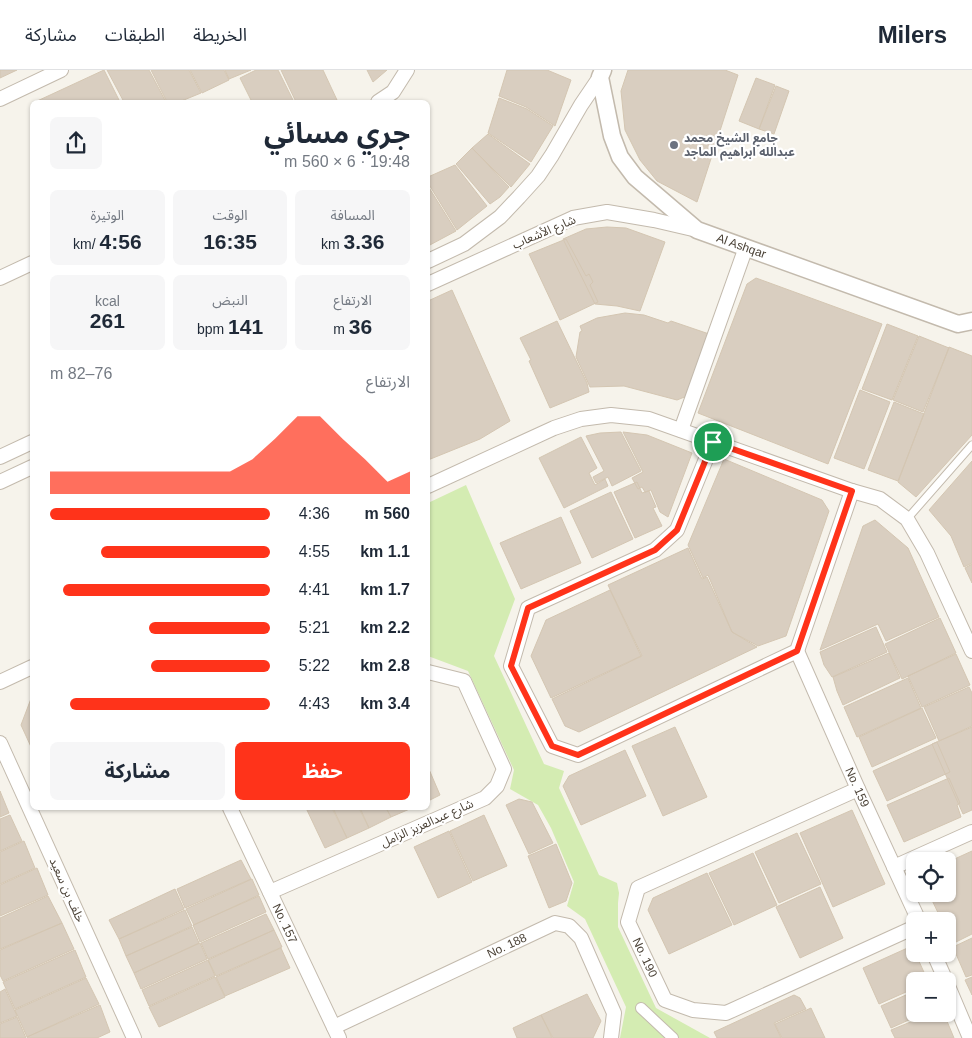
<!DOCTYPE html>
<html lang="ar">
<head>
<meta charset="utf-8">
<style>
	body { margin:0; font-family:Arial,"Noto Sans Arabic",sans-serif; background:#f6f6f7; color:#1f2937; direction:rtl; height:100vh; display:flex; flex-direction:column; font-size:19px; white-space:nowrap }
	* { box-sizing:border-box; margin:0 }
	p { font-size:16px; color:#747a83 }
	.icon { flex:none; width:28px; height:28px; fill:none; stroke:currentColor; stroke-width:2; stroke-linecap:round; stroke-linejoin:round }
	.map { position:relative; flex:1; overflow:hidden; direction:ltr }
	.side { position:absolute; left:30px; top:30px; width:400px; height:710px; display:flex; flex-direction:column; background:#fff; border-radius:8px; box-shadow:0 1px 4px #0004; direction:rtl }
	.side>* { flex:none }
	.fabs { position:absolute; left:906px; top:782px; display:grid; gap:10px }
	.fabs a { display:grid; place-items:center; width:50px; height:50px; border-radius:8px; background:#fff; box-shadow:0 1px 4px #0004; font-size:25px }
	.pin { position:absolute; display:grid; place-items:center; width:42px; height:42px; color:#fff; margin:-21px; border:2px solid #fff; border-radius:50%; box-shadow:0 1px 5px #0007 }
	.round { display:grid; place-items:center; flex:none; width:52px; height:52px; border-radius:8px; background:#f6f6f7 }
	.overview { display:flex; align-items:center; justify-content:space-between; height:85px; padding:0 20px }
	h1 { font-size:28px; font-weight:700; line-height:38px }
	.stats { display:grid; grid-template-columns:repeat(3,1fr); gap:8px; height:85px; padding:5px 20px }
	.stats div { display:grid; align-content:center; border-radius:8px; background:#f6f6f7; text-align:center }
	.stats b { font-size:21px; font-weight:700 }
	.stats small { font-size:14px; font-weight:400 }
	.stats p { font-size:14px }
	.chart { height:140px; padding:10px 20px }
	.chart p { display:flex; justify-content:space-between }
	.chart svg { width:100%; height:90px; margin-top:5px; fill:#ff331a; opacity:.7 }
	.cta { display:flex; gap:10px; margin-top:auto; padding:10px 20px }
	.cta a { flex:1; height:58px; border-radius:8px; background:#ff331a; color:#fff; font-size:20px; font-weight:700; line-height:58px; text-align:center }
	.cta a+a { background:#f6f6f7; color:#1f2937 }
	ul { padding:0 20px; list-style:none; font-size:16px }
	li { display:grid; grid-template-columns:80px 60px 1fr; align-items:center; height:38px }
	li i { height:12px; border-radius:6px; background:#ff331a }
	header { display:flex; align-items:center; gap:30px; box-sizing:border-box; height:70px; padding:0 25px; background:#fff; border-bottom:1px solid #e0e1e3 }
	header strong { font-size:24px }
	nav { display:flex; gap:28px; margin-inline-start:auto; font-size:18px }
	.map>svg:first-child { display:block }
</style>
</head>
<body>
<header>
<strong>Milers</strong>
<nav><a>الخريطة</a><a>الطبقات</a><a>مشاركة</a></nav>
</header>
<div class="map">
<svg width="972" height="968" viewBox="0 0 972 968">
	<rect width="100%" height="100%" fill="#f6f3eb"/>
	<path fill="#d4ecb2" d="M466,415L515,529L494,586L544,694L564,701L559,718L599,805L617,813L619,823L618,833V857L656,938L710,968H620L626,937L585,849L567,836L574,812L551,758L538,735L510,719L514,700L468,601L428,586V433Z"/>
	<path fill="#d9cec0" stroke="#d4c6b2" d="M0,0H17L0,8Z
		M104,0L120,32H35Z
		M107,0H149L166,32H124Z
		M151,0H189L201,23L179,32H167Z
		M190,0H224L229,10L202,23Z
		M225,0H251L229,9Z
		M256,0H278L294,32H252L240,8Z
		M281,0H323L337,30L331,32H296Z
		M367,0H387L373,12Z
		M507,0H547L571,10L555,56L526,37L499,26Z
		M628,0H725L738,5L697,132L657,111L640,90L625,60L621,21Z
		M756,8L775,15L759,59L739,51Z
		M776,16L789,21L774,64L759,59Z
		M499,28L527,39L553,56L531,92L488,63Z
		M488,64L530,94L511,117L472,78Z
		M472,78L509,117L500,127L490,134L456,94Z
		M455,95L487,136L457,160L428,113V107Z
		M428,116L456,161L428,176Z
		M607,157L626,158L665,172L640,241L617,236L595,234L563,169L586,159Z
		M566,169L586,206L589,204L593,212L590,215L598,232L560,250L529,184Z
		M756,208L882,254L828,394L698,343L747,214Z
		M452,220L510,351L480,369L428,390V231Z
		M625,243L644,245L668,253L671,251L715,266L693,318L688,319L687,326L677,330L624,316L590,317L576,287L580,262L582,261L580,256L597,248Z
		M557,251L587,313L589,322L550,338L529,291L531,290L520,268Z
		M887,254L918,266L892,330L862,319Z
		M919,266L949,278L923,342L893,330Z
		M949,277L972,286V365L916,427L898,412Z
		M860,320L890,332L864,399L834,388Z
		M894,332L924,344L898,411L868,400Z
		M621,362L641,401L612,416L608,407L596,413L593,407L604,401L586,366L600,363Z
		M623,362L647,365L692,383L668,447L660,442L651,420L645,422L642,417L638,419L632,408L643,402Z
		M581,367L597,398L589,403L595,415L605,409L608,416L564,438L539,388Z
		M724,389L822,430L829,441L786,566L758,576L732,562L708,505L703,508L688,475Z
		M972,391V493L964,497L951,466L929,440Z
		M637,412L642,423L649,421L656,437L653,438L662,456L635,468L614,422Z
		M611,422L633,469L592,488L570,441Z
		M561,447L581,493L521,519L500,473Z
		M875,450L908,478L939,547L886,571L878,554L820,580L863,456Z
		M688,478L702,509L707,507L732,562L757,577L579,662L565,656L552,629L642,586L608,515Z
		M972,494V513L965,498Z
		M610,520L641,586L551,628L531,586L546,550Z
		M940,548L956,583L902,609L885,574Z
		M876,557L887,582L832,607L824,595L820,582Z
		M889,583L900,608L843,635L837,621L833,607Z
		M956,584L970,615L922,637L908,606Z
		M908,608L921,638L857,667L844,637Z
		M969,617L972,623V656L939,671L924,637Z
		M32,626V679L21,655Z
		M922,638L936,668L872,697L859,667Z
		M675,657L707,727L663,746L632,676Z
		M972,657V740L963,744L932,674Z
		M937,672L950,702L887,731L873,701Z
		M625,680L646,726L581,755L563,716L569,706Z
		M428,697L440,725L428,731Z
		M949,708L960,733L957,735L961,747L904,772L887,735Z
		M0,721L9,743L0,747Z
		M519,729L532,732L553,773L529,784L506,735Z
		M306,738H332L347,768L325,778Z
		M333,738H359L369,758L347,768Z
		M360,738H386L391,747L369,758Z
		M386,738H412L391,747Z
		M852,740L885,814L833,837L800,763Z
		M10,745L22,771L0,781V749Z
		M484,745L507,796L473,811L450,761Z
		M449,761L472,812L438,828L414,777Z
		M797,763L821,814L779,833L755,782Z
		M24,771L35,798L0,814V782Z
		M556,774L572,813L566,831L549,838L528,786Z
		M972,781V864L952,874L948,863V851H942L929,824H948V792Z
		M753,783L777,835L734,855L709,803Z
		M241,790L251,809L185,838L177,819Z
		M37,798L48,825L0,846V815Z
		M707,803L732,855L669,884L648,840L653,828Z
		M252,809L259,825L194,855L186,839Z
		M820,817L843,868L800,888L776,837Z
		M175,819L184,839L119,869L109,850Z
		M48,826L62,853L0,879V848Z
		M259,826L266,842L200,872L193,855Z
		M185,840L192,856L126,886L119,869Z
		M266,844L274,860L208,889L201,873Z
		M62,853L74,879L3,911L0,905V880Z
		M192,857L199,873L134,903L126,886Z
		M274,860L282,877L216,906L208,890Z
		M972,868V905L966,907L953,877Z
		M200,873L207,889L141,919L134,903Z
		M912,876L928,911H915V918L879,934L863,898Z
		M281,878L290,898L225,926L216,907Z
		M75,880L86,907L15,939L3,912Z
		M208,890L215,906L149,936L142,920Z
		M215,907L225,927L159,957L149,937Z
		M972,907V925L965,910Z
		M86,908L99,934L27,967L15,940Z
		M5,919L17,946L0,953V922Z
		M915,921V944H922L891,958L881,936Z
		M587,924L601,951L593,968H553L541,945Z
		M794,925L800,928L806,939L774,953L781,968H717L714,962Z
		M100,935L110,962L97,968H28L27,967Z
		M811,938L825,968H782L775,954Z
		M930,944H944L954,968H895L891,960Z
		M541,945L552,968H517L513,958Z
		M17,947L26,968H0V954Z"/>
	<g fill="none" stroke-linecap="round" stroke-linejoin="round">
		<defs>
			<path id="service" d="M907,449L972,375"/>
			<path id="pedestrian" d="M641,938L673,968"/>
			<g id="minor">
				<path d="M0,29L61,0"/>
				<path d="M378,32L393,22L407,0"/>
				<path d="M428,191L464,174L500,147L519,127L538,106L552,85L581,35L600,7"/>
				<path d="M0,208L32,193"/>
				<path d="M428,214L573,148L607,142L654,150L697,160"/>
				<path d="M681,360L746,177"/>
				<path d="M713,372L677,460L655,480L528,538L511,596L552,676L578,685L797,581L852,421"/>
				<path d="M0,387L32,372"/>
				<path d="M0,412L32,397"/>
				<path d="M428,416L554,358L581,349L611,345L649,349L852,421L880,429L907,449L927,483L972,581"/>
				<path id="s1" d="M797,581L858,719L919,851"/>
				<path d="M0,612L32,597"/>
				<path d="M0,673L134,968"/>
				<path id="s2" d="M858,719L638,818L628,852L665,930L693,940L726,943L915,857"/>
				<path id="s3" d="M230,738L339,968"/>
				<path d="M894,797L972,762"/>
				<path d="M270,822L485,728L497,716L504,699L464,611L428,602"/>
				<path d="M934,884L946,911"/>
				<path d="M948,916L970,968"/>
				<path id="s4" d="M334,957L555,853L569,856L581,868L614,943L611,968"/>
			</g>
			<g id="tertiary">
				<path id="s5" d="M603,0L600,7L612,66L620,87L635,107L697,160L958,254L972,251"/>
			</g>
		</defs>
		<use href="#service" stroke="#c3baad" stroke-width="9"/>
		<use href="#pedestrian" stroke="#c3baad" stroke-width="12"/>
		<use href="#minor" stroke="#c3baad" stroke-width="16"/>
		<use href="#tertiary" stroke="#c3baad" stroke-width="19"/>
		<use href="#service" stroke="#fff" stroke-width="7"/>
		<use href="#pedestrian" stroke="#fff" stroke-width="10"/>
		<use href="#minor" stroke="#fff" stroke-width="14"/>
		<use href="#tertiary" stroke="#fff" stroke-width="16"/>
	</g>
	<g fill="none" stroke-linecap="round" stroke-linejoin="round">
		<defs>
			<path id="route" d="M713,372L852,421L797,581L578,685L552,676L511,596L528,538L655,480L677,460Z"/>
		</defs>
		<use href="#route" stroke="#fff" stroke-width="10"/>
		<use href="#route" stroke="#ff331a" stroke-width="6"/>
	</g>
	<circle fill="#6b7280" stroke="#fff" stroke-width="2" cx="674" cy="75" r="5"/>
	<g text-anchor="middle" stroke-width="4.5" stroke-linejoin="round" paint-order="stroke">
		<g font-size="12" font-weight="bold" fill="#5b616d" stroke="#fff" text-anchor="start">
			<text x="684" y="72">جامع الشيخ محمد<tspan x="684" dy="14">عبدالله ابراهيم الماجد</tspan></text>
		</g>
		<g font-size="12" fill="#4c4338" stroke="#fff">
			<text transform="translate(544 162) rotate(-23)" y="4">شارع الأشعاب</text>
			<text dy="4" stroke="none"><textPath href="#s5" startOffset="244">Al Ashqar</textPath></text>
			<text dy="4" stroke="none"><textPath href="#s1" startOffset="149">No. 159</textPath></text>
			<text transform="translate(427 753) rotate(-24)" y="4">شارع عبدالعزيز الزامل</text>
			<text transform="translate(67 820) rotate(66)" y="4">خلف بن سعيد</text>
			<text dy="4" stroke="none"><textPath href="#s3" startOffset="128">No. 157</textPath></text>
			<text dy="4" stroke="none"><textPath href="#s4" startOffset="191">No. 188</textPath></text>
			<text dy="4" stroke="none"><textPath href="#s2" startOffset="316">No. 190</textPath></text>
		</g>
	</g>
</svg>
<div class="fabs">
<a><svg class="icon" aria-label="locate" viewBox="0 0 24 24"><circle cx="12" cy="12" r="6"/><path d="M12 2v4M12 18v4M2 12h4M18 12h4"/></svg></a>
<a>+</a>
<a>−</a>
</div>
<div class="pin" style="left:713px;top:372px;background:#1e9e55"><svg class="icon" aria-label="arrive" viewBox="0 0 24 24"><path d="M6 21V4h12l-3 4 3 4H6"/></svg></div>
<section class="side">
<div class="overview"><div><h1>جري مسائي</h1><p>19:48 · 6 × 560 m</p></div><a class="round"><svg class="icon" aria-label="share" viewBox="0 0 24 24"><path d="M12 15V3M7 8l5-5 5 5M5 13v7h14v-7"/></svg></a></div>
<div class="stats">
<div><p>المسافة</p><b>3.36<small> km</small></b></div>
<div><p>الوقت</p><b>16:35</b></div>
<div><p>الوتيرة</p><b>4:56<small> /km</small></b></div>
</div>
<div class="stats">
<div><p>الارتفاع</p><b>36<small> m</small></b></div>
<div><p>النبض</p><b>141<small> bpm</small></b></div>
<div><p>kcal</p><b>261</b></div>
</div>
<div class="chart"><p><span>الارتفاع</span>76–82 m</p>
<svg viewBox="0 0 160 44" preserveAspectRatio="none"><path d="M0 44V33L10 33L20 33L30 33L40 33L50 33L60 33L70 33L80 33L90 27L100 17L110 6L120 6L130 17L140 27L150 38L160 33V44z"/></svg>
</div>
<ul>
<li><b>560 m</b>4:36<i style="width:100%"></i></li>
<li><b>1.1 km</b>4:55<i style="width:77%"></i></li>
<li><b>1.7 km</b>4:41<i style="width:94%"></i></li>
<li><b>2.2 km</b>5:21<i style="width:55%"></i></li>
<li><b>2.8 km</b>5:22<i style="width:54%"></i></li>
<li><b>3.4 km</b>4:43<i style="width:91%"></i></li>
</ul>
<div class="cta"><a>حفظ</a><a>مشاركة</a></div>
</section>
</div>
</body>
</html>
